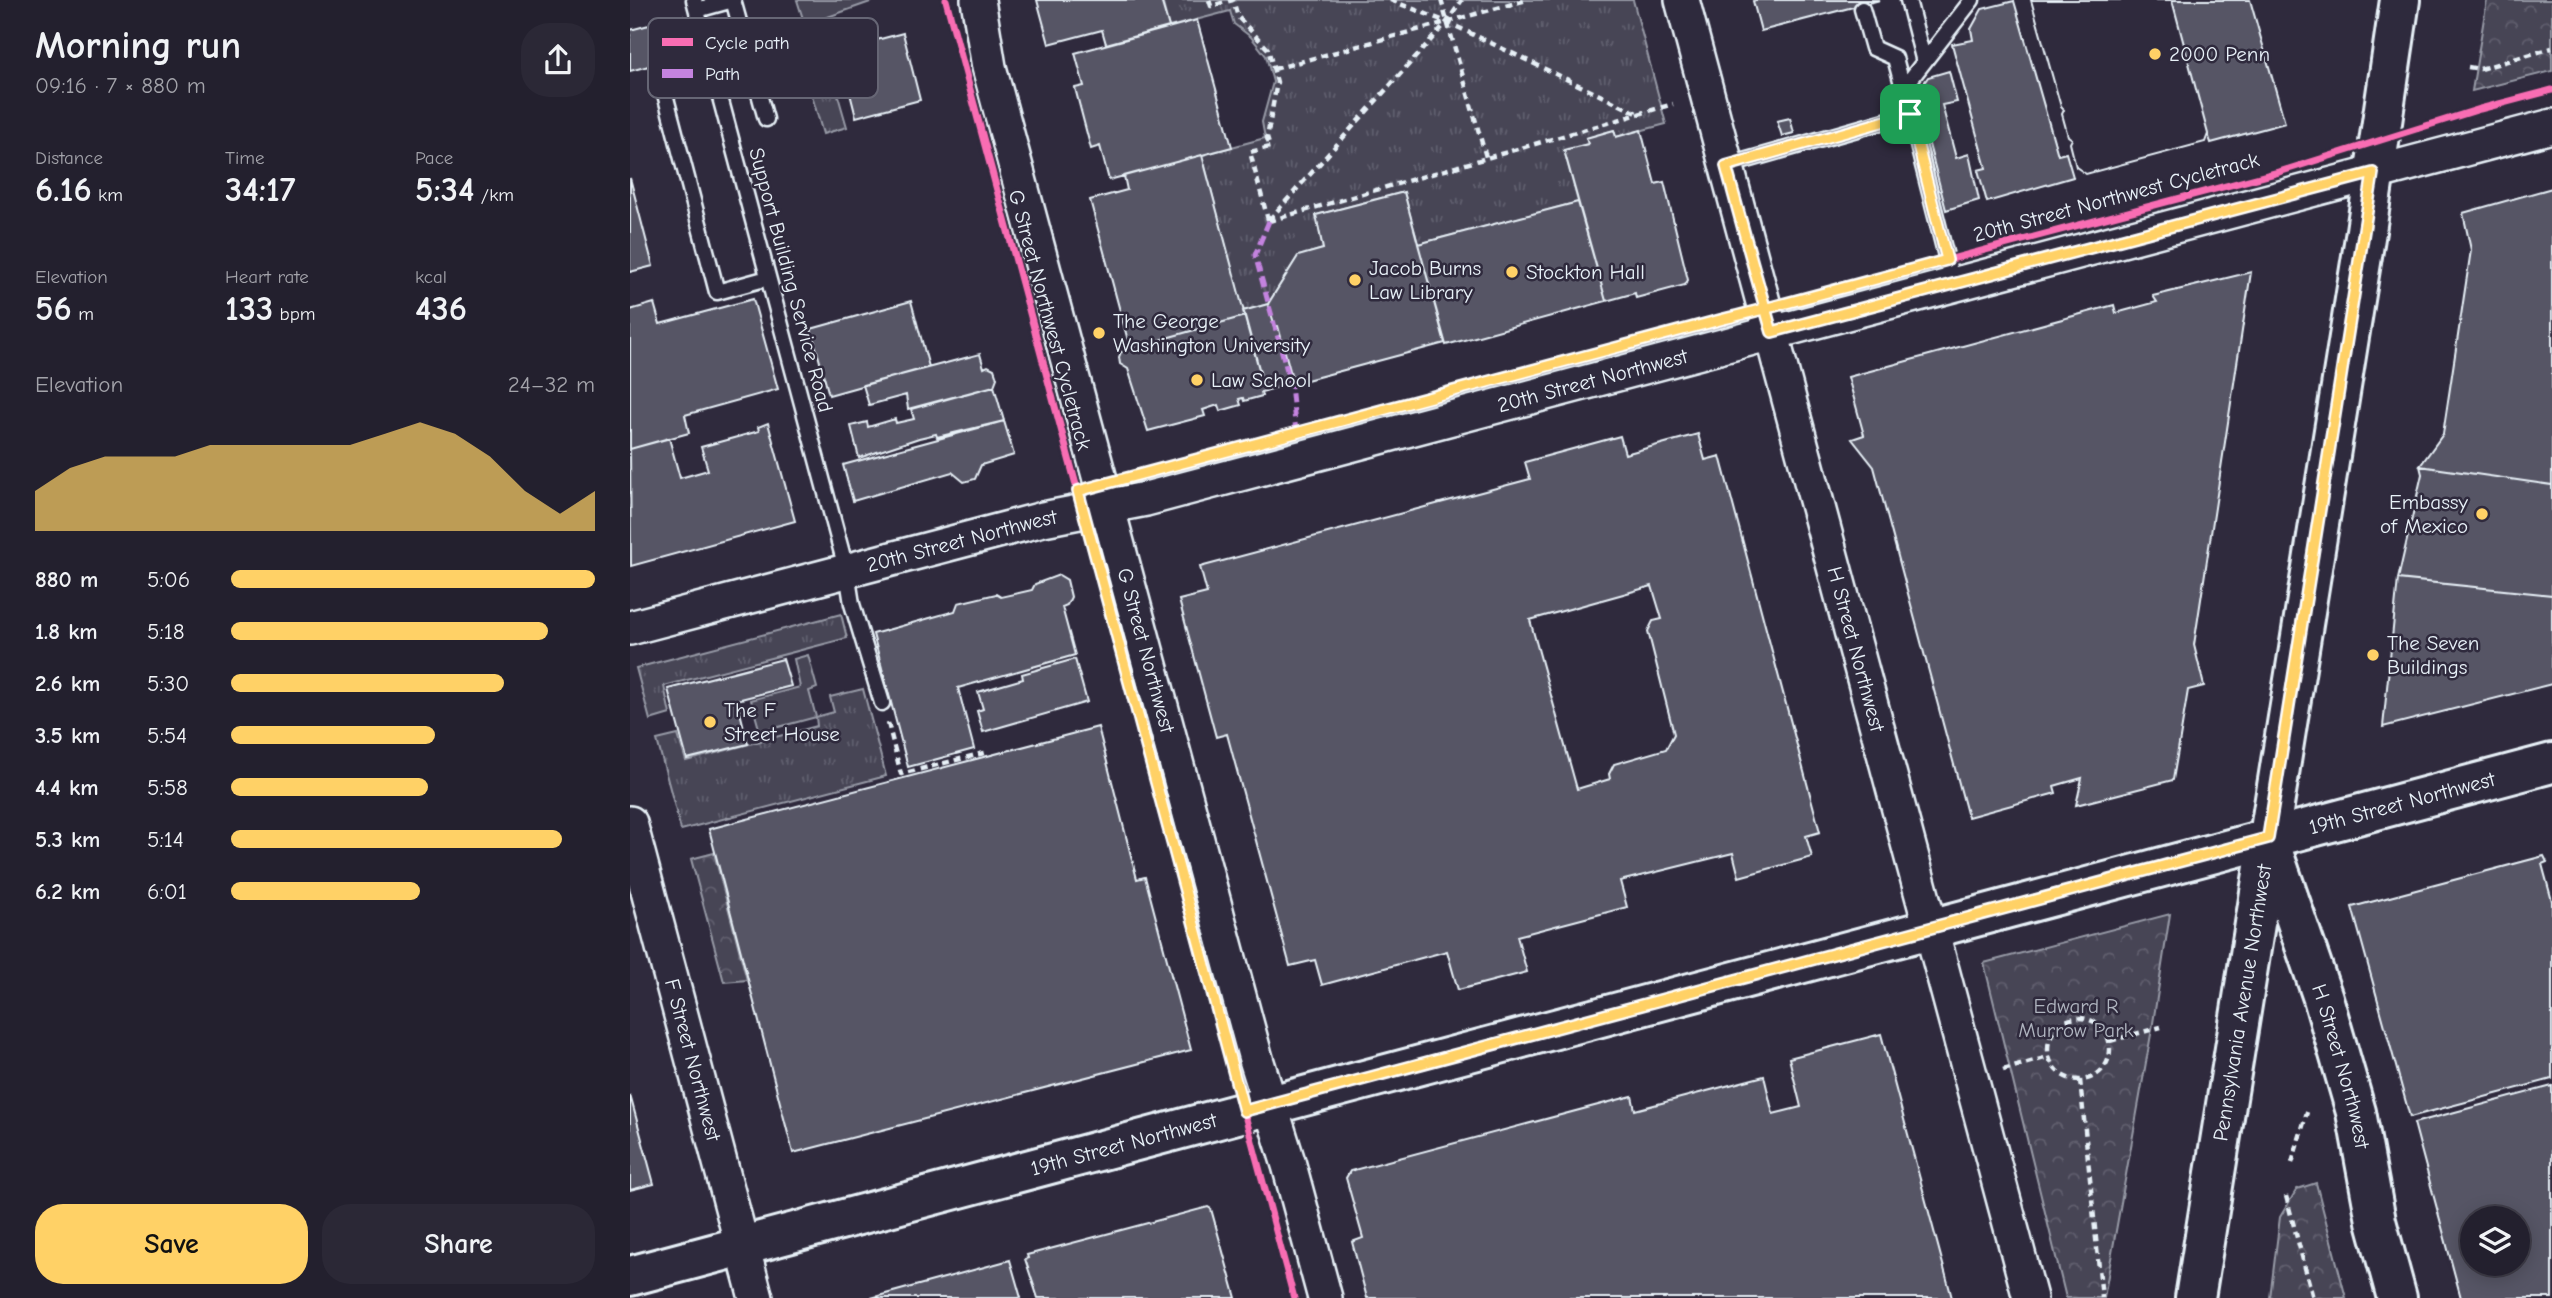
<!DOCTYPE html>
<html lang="en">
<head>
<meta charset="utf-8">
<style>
	body { margin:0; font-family:"Comic Neue",sans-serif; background:#2b2836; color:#f1f3f6; height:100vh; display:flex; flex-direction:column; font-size:26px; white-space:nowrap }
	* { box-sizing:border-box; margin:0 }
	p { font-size:23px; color:#a3a3aa }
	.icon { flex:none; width:38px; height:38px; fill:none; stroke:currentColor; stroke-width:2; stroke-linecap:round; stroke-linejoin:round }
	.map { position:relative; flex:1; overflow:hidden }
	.side { display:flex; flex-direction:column; background:#23202e; width:630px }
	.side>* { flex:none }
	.buttons { position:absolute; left:1830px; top:1206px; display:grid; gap:14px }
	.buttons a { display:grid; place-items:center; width:70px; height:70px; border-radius:50%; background:#23202e; box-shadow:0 4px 18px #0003,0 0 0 2px #403e4a; font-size:35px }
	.pin { position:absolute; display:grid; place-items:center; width:60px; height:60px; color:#fff; margin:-30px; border-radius:14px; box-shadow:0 4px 10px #0006 }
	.round { display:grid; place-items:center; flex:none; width:74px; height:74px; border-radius:28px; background:#2b2836 }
	.overview { display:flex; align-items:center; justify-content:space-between; height:119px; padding:0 35px }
	h1 { font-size:38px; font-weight:700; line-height:52px }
	.figures { display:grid; grid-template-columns:repeat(3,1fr); gap:10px; height:119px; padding:7px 35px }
	.figures div { display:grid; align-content:center }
	.figures b { font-size:35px; font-weight:700 }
	.figures small { font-size:19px; font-weight:400 }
	.figures p { font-size:19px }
	.chart { height:196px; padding:14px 35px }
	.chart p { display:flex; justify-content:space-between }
	.chart svg { width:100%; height:126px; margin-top:7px; fill:#ffd166; opacity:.7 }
	.primary-button { display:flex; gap:14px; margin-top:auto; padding:14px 35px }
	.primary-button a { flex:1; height:80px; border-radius:28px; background:#ffd166; color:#111; font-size:28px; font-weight:700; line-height:80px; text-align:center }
	.primary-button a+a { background:#2b2836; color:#f1f3f6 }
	ul { padding:0 35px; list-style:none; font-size:23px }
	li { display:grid; grid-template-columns:112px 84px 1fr; align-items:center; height:52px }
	li i { height:18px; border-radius:9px; background:#ffd166 }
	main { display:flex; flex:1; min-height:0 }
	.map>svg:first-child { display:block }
</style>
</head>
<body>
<main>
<section class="side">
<div class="overview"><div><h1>Morning run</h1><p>09:16 · 7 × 880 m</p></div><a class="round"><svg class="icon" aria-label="share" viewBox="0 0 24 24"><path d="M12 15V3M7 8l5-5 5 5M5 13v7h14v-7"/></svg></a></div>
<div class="figures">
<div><p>Distance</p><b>6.16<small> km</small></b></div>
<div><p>Time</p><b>34:17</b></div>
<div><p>Pace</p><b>5:34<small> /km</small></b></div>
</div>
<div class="figures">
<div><p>Elevation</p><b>56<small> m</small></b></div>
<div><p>Heart rate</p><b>133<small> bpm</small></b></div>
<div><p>kcal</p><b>436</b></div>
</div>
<div class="chart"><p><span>Elevation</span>24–32 m</p>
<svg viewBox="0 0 160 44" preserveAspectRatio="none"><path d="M0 44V30L10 22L20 18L30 18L40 18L50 14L60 14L70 14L80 14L90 14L100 10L110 6L120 10L130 18L140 30L150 38L160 30V44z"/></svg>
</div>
<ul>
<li><b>880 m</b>5:06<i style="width:100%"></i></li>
<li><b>1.8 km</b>5:18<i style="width:87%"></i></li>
<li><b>2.6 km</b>5:30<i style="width:75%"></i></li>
<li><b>3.5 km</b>5:54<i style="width:56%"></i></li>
<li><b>4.4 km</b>5:58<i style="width:54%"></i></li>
<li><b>5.3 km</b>5:14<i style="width:91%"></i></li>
<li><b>6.2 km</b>6:01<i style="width:52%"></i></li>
</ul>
<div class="primary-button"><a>Save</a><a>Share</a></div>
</section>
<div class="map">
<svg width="1922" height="1298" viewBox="0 0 1922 1298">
	<defs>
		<pattern id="grass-tufts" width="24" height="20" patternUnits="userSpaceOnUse" patternTransform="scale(1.75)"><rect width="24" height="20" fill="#464455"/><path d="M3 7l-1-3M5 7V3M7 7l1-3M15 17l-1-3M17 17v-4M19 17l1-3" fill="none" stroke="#615f6e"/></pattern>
		<pattern id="park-crowns" width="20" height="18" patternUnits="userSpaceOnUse" patternTransform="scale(1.75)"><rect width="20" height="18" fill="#464455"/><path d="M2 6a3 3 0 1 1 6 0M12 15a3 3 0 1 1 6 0" fill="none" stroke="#615f6e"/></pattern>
	</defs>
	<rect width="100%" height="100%" fill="#2f2a3d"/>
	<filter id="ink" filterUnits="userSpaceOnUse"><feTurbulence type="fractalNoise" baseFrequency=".0143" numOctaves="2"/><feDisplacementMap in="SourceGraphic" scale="14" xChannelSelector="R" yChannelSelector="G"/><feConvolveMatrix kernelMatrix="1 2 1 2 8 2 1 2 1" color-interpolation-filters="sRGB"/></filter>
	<g filter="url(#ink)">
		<path fill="url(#grass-tufts)" stroke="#979aa6" stroke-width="2" d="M532,0H1003L1036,124L986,137L984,130L957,138L958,144L934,150L948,202L788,244L774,192L686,215L693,249L668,256L638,304L613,311L572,155L635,138L632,122L643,82L636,56L621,37L604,24L600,11L539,27Z
			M200,68L217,127L193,134L176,75Z
			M211,614L217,638L34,686L40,714L20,720L6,668Z
			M233,689L256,776L51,830L27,740L48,735L56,761L187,726L186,717L204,712L200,697Z"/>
		<path fill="url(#park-crowns)" stroke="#979aa6" stroke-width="2" d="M1857,0H1922V71L1842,91Z
			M84,853L117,980L94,982L61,859Z
			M1540,914L1523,1023L1474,1298H1436L1354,963Z
			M1686,1183L1716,1298H1640L1650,1217L1667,1189Z"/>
		<path fill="#464455" stroke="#979aa6" stroke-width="2" d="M167,0H246L175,25Z
			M178,655L187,688L179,691L186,717L130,732L121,700L170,687L164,659Z"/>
		<path fill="#575565" stroke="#e8f1f8" stroke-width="2" fill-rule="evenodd" d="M407,0H531L539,27L476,44L472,30L419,44Z
			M1126,0H1250L1131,31L1123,1Z
			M1401,0H1620L1655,123L1581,143L1578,134L1575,142L1456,174L1446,167L1440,143L1442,139L1438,136L1432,114L1434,110L1431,107Z
			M1401,0H1542L1578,134L1575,142L1456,174L1446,167L1440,143L1442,139L1438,136L1432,114L1434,110L1431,107Z
			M1384,1L1428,155L1436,153L1443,177L1357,202L1348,170L1356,168L1322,44L1343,40L1341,29L1352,9Z
			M53,16L64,54L0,71V30Z
			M567,20L602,147L479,180L470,146L461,149L445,88L454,86L445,53Z
			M273,33L290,100L226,117L209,50Z
			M1319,71L1327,102L1312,105L1326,158L1339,154L1349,200L1316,210L1286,94L1298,77Z
			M1160,118L1164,133L1152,136L1147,121Z
			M984,130L986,137L1011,130L1025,184L1034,182L1058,280L1055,285L1006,298L1005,293L976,301L934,150L958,144L956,138Z
			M572,155L615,316L500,348L460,200L497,190L494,176Z
			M0,178L23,266L0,272Z
			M1922,188V485L1790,466L1813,434L1841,250L1833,213Z
			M774,192L815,343L673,381L671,376L662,378L648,326H645L638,304L668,256L693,249L686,215Z
			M948,202L976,301L816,345L788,244Z
			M1621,272L1564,645L1574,686L1558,690L1543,780L1446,805L1452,778L1424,786L1426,793L1338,817L1244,467L1222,439L1234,435L1218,377L1484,305L1486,313L1527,302L1523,296Z
			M123,299L148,389L55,415L59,433L0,449V310L24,303L30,324Z
			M281,301L299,367L199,395L181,329Z
			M638,304L645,326H648L662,378L657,379L658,384L635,391L613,311Z
			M615,316L635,391L631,392L632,396L614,401L613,398L609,399L611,405L590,411L588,405L573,410L575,416L518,431L498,369L490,364L489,357L491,352L500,348Z
			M350,354L354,368L358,366L364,369L367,378L364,386L278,409L276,395L239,405L233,385Z
			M364,386L374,421L307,437L306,434L289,438L229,458L221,426L237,422L238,427L265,419L266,423L284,419L281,409Z
			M374,421L384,455L351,465L345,479L334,482L322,472L223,501L213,465Z
			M138,423L165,521L1,566L0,449L39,438L50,478L78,470L71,447L129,431L128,427Z
			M1068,434L1075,460L1090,456L1190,832L1176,836L1182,857L1109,877L1103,853L990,881L997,907L887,936L897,972L828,990L817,951L692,985L685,960L660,966L597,734L586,737L549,600L577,593L570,567L900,479L895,462L990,436L995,454ZM1022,586L1032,619L1023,621L1018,631L1044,734L1036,749L984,764L979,774L980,779L947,789L900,620Z
			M1790,466L1922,485V595L1768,579L1792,474Z
			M429,575L437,580L441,597L437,605L432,607L445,655L328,688L344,749L278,767L243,634L325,611L328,603L366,594L371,597L402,590L405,584Z
			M1768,579L1922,595V684L1753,727Z
			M153,659L161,686L107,700L118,744L57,759L38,689Z
			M445,659L457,702L353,732L347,711L353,709L348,692L393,679L392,674Z
			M468,727L507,879L515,877L561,1050L163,1153L79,829Z
			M1914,856L1917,862L1912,864L1922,901V1079L1780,1117L1722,907Z
			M1251,1034L1322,1298H737L722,1242L733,1238L716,1178L720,1171L1002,1096L1005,1110L1134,1076L1143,1114L1171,1107L1159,1058Z
			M1922,1086V1298H1831L1784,1123ZM1843,1218H1888V1264H1843Z
			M0,1095L24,1184L0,1190Z
			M578,1207L581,1209L606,1298H408L395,1259L398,1258L397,1255Z
			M380,1260L391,1298H241Z"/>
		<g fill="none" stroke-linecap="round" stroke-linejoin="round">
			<defs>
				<path id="service" d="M64,0L217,572L222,604L252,703
					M103,0L136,119
					M1278,0L1294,62
					M1232,9L1243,48L1265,58L1280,114
					M67,10L103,0
					M30,75L87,292L138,278
					M1273,89L1342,0
					M1096,166L1280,114L1323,284"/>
				<g id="tertiary">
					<path id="s1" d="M348,0L359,67L626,1059L659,1165L695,1298"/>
					<path id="s2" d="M1052,0L1400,1298"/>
					<path id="s3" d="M0,628L413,519L516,499L1922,126"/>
					<path id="s4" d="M0,823L126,1298"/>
				</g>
				<g id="secondary">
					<path id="s5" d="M1638,838L1693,998L1726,1112L1746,1221L1767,1298"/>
					<path id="s6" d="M0,1276L1922,763"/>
				</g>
				<g id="primary">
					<path id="s7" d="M1565,1298L1736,231L1770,0"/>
				</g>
			</defs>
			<use href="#service" stroke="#e8f1f8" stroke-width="19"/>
			<use href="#tertiary" stroke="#e8f1f8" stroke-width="38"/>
			<use href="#secondary" stroke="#e8f1f8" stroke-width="44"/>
			<use href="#primary" stroke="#e8f1f8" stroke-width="44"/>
			<path stroke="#e8f1f8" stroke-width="4.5" stroke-dasharray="7 5" stroke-linecap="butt" d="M579,0L581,6L603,0L608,17L638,49L647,82L637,138L640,147L620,152L638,220
				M760,0L817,22L1007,113
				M811,0L856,157
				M1838,67L1850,69L1922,48
				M644,69L897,0
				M639,220L817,22L832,0
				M639,221L1043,104
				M258,723L271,774L358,752
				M1418 1049a31 31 0 1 1 62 0a31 31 0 1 1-62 0Z
				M1480,1041L1531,1027
				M1373,1070L1418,1057
				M1450,1080L1472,1298
				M1662,1163L1677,1112
				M1656,1196L1683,1298"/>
			<use href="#service" stroke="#2f2a3d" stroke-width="14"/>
			<use href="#tertiary" stroke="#2f2a3d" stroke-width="33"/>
			<use href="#secondary" stroke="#2f2a3d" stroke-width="38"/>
			<use href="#primary" stroke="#2f2a3d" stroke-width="38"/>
			<path stroke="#c483df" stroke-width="5" stroke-dasharray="10 5" stroke-linecap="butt" d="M639,221L625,255L661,385L666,432"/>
			<defs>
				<path id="cycleway" d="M316,0L664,1298
					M448,491L1649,172L1850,109L1922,90"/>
			</defs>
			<use href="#cycleway" stroke="#2f2a3d" stroke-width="11"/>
			<use href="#cycleway" stroke="#f96db3" stroke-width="7"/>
		</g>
	</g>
	<g fill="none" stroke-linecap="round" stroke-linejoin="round" filter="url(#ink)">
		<defs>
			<path id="route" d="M1280,114L1317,260L1183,296C1153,304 1123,312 1094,319L448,491L614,1111L1638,838L1743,173L1142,332C1126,277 1111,221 1096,166L1280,114"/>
		</defs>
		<use href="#route" stroke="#fff" stroke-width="14"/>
		<use href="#route" stroke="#ffd166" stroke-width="9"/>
	</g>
	<g fill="#ffd166" stroke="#2f2a3d" stroke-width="2.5">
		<circle cx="1525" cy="54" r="7"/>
		<circle cx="882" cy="272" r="7"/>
		<circle cx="725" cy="280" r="7"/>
		<circle cx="469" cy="333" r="7"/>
		<circle cx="567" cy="380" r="7"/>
		<circle cx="1852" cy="514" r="7"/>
		<circle cx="1743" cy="655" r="7"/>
		<circle cx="80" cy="722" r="7"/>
	</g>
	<g text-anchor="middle" stroke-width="5" stroke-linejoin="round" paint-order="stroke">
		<g font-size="21" fill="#e8f1f8" stroke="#2f2a3d" text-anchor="start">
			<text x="1539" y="61">2000 Penn</text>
			<text x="739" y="275">Jacob Burns<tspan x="739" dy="24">Law Library</tspan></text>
			<text x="896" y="279">Stockton Hall</text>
			<text x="483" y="328">The George<tspan x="483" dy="24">Washington University</tspan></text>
			<text x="581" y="387">Law School</text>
			<text x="1838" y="509" text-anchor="end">Embassy<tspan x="1838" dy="24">of Mexico</tspan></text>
			<text x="1757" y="650">The Seven<tspan x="1757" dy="24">Buildings</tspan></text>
			<text x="94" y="717">The F<tspan x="94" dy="24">Street House</tspan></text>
		</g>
		<g font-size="21" fill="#e8f1f8" stroke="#2f2a3d">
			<text transform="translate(1486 197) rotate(-15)" y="7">20th Street Northwest Cycletrack</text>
			<text transform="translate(161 280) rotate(75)" y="7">Support Building Service Road</text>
			<text transform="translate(420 320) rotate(75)" y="7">G Street Northwest Cycletrack</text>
			<text dy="7" stroke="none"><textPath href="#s3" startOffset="994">20th Street Northwest</textPath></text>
			<text dy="7" stroke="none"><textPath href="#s3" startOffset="343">20th Street Northwest</textPath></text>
			<text dy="7" stroke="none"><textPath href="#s2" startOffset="672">H Street Northwest</textPath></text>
			<text dy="7" stroke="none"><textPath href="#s1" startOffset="672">G Street Northwest</textPath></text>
			<text dy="7" stroke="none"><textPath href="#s6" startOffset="1834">19th Street Northwest</textPath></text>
			<text dy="7" stroke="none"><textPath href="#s7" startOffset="299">Pennsylvania Avenue Northwest</textPath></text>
			<text dy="7" stroke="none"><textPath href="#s4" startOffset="245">F Street Northwest</textPath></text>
			<text dy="7" stroke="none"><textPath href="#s5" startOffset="240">H Street Northwest</textPath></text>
			<text dy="7" stroke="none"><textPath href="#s6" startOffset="511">19th Street Northwest</textPath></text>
		</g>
		<g font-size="21" fill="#afb4bf" stroke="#2f2a3d">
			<text x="1446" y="1013">Edward R<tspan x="1446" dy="24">Murrow Park</tspan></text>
		</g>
	</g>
	<rect x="18" y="18" width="230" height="80" rx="10" fill="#2f2a3d" stroke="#666675" stroke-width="2"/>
	<rect x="32" y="38" width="31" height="8" fill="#f96db3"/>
	<rect x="32" y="69" width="31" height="9" fill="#c483df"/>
	<g font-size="19" fill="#e8f1f8">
		<text x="75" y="49">Cycle path</text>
		<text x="75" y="80">Path</text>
	</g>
</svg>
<div class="buttons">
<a><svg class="icon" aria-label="layers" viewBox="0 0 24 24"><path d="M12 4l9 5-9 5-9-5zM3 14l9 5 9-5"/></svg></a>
</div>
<div class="pin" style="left:1280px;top:114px;background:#1e9e55"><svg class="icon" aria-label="arrive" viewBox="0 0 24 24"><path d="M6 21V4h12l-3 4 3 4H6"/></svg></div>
</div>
</main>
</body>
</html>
